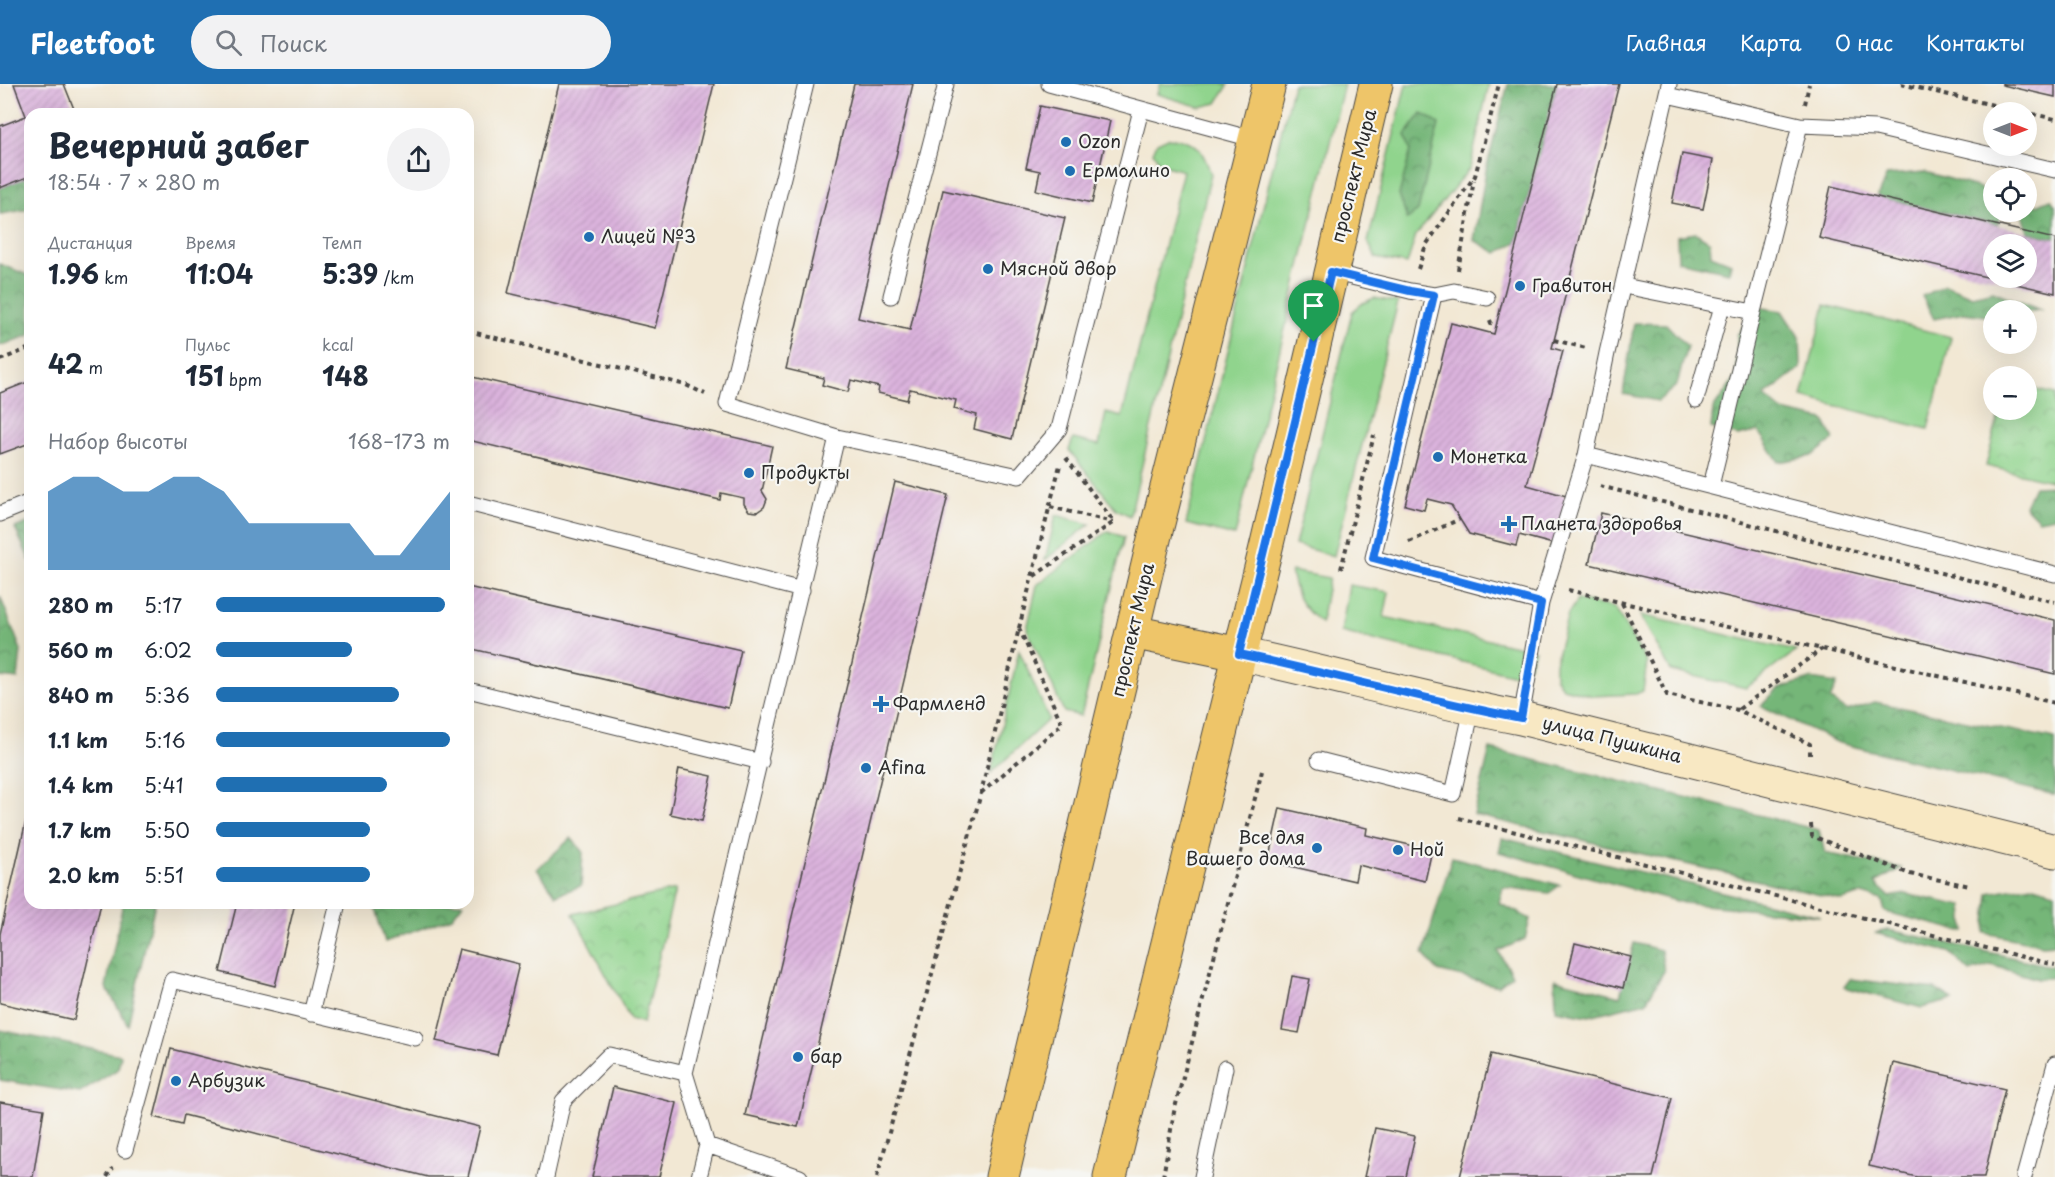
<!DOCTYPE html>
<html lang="ru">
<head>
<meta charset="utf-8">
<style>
	body { margin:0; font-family:"Playpen Sans",sans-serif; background:#f2f2f3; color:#1f2937; height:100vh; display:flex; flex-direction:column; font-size:22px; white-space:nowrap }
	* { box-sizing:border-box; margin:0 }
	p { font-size:20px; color:#747a83 }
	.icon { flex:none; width:33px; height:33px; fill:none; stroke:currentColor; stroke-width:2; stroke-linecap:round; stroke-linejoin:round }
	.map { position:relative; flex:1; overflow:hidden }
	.details { position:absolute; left:24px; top:24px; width:450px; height:801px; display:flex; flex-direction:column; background:#fff; border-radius:18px; box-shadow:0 6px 24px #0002 }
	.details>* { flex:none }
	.needle { width:39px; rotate:90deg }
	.buttons { position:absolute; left:1983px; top:18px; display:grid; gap:12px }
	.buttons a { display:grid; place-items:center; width:54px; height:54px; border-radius:50%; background:#fff; box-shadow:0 6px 24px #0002; font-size:30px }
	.pin { position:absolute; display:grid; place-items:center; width:51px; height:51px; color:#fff; margin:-62px -26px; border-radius:50% 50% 50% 0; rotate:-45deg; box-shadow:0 0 6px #0007 }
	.pin .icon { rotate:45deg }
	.round { display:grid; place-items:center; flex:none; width:63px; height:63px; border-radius:32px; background:#f2f2f3 }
	.summary { display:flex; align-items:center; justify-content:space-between; height:102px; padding:0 24px }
	h1 { font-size:33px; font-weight:700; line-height:45px }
	.metrics { display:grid; grid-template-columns:repeat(3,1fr); gap:9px; height:102px; padding:6px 24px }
	.metrics div { display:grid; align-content:center }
	.metrics b { font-size:26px; font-weight:700 }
	.metrics small { font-size:16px; font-weight:400 }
	.metrics p { font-size:16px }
	.chart { height:168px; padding:12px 24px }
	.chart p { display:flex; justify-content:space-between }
	.chart svg { width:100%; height:108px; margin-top:6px; fill:#1f6fb2; opacity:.7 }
	ul { padding:0 24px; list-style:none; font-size:20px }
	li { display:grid; grid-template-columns:96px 72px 1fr; align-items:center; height:45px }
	li i { height:15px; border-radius:8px; background:#1f6fb2 }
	header { display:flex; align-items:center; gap:36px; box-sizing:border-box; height:84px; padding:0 30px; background:#1f6fb2; color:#fff }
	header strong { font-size:28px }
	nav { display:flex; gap:33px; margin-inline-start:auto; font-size:21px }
	.search { width:420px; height:54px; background:#f2f2f3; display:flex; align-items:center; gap:15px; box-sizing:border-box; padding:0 21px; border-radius:33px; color:#747a83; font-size:22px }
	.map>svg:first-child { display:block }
</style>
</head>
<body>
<header>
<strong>Fleetfoot</strong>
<div class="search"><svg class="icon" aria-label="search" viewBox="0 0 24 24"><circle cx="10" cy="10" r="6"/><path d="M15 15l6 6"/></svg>Поиск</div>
<nav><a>Главная</a><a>Карта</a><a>О нас</a><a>Контакты</a></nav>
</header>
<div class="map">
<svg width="2055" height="1093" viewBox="0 0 2055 1093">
	<defs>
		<pattern id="forest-crowns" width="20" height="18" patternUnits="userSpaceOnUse" patternTransform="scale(1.5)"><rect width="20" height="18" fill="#74b678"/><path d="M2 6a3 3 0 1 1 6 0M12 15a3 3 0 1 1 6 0" fill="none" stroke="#5f9463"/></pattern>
		<pattern id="park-crowns" width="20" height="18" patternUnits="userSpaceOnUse" patternTransform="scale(1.5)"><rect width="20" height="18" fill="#90d48d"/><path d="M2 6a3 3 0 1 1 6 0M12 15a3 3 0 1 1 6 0" fill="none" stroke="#7cb67a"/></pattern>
		<pattern id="building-hatch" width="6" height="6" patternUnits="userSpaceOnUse" patternTransform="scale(1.5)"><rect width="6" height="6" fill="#dbb3dd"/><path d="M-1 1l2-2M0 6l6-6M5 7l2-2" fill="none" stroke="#bc9abe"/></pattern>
	</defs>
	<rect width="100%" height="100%" fill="#f6f6f2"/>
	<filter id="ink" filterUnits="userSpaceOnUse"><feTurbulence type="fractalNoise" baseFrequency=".0167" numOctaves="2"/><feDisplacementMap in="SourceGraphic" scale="12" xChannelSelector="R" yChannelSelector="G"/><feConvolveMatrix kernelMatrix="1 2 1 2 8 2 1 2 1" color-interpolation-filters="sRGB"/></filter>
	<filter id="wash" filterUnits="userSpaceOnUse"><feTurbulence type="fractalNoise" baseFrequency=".008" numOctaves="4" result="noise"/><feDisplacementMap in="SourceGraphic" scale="24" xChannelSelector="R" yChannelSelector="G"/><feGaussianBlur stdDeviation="1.35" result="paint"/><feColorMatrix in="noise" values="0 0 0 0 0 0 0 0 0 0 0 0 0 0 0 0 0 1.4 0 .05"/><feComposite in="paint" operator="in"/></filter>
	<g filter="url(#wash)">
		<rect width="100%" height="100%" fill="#f2e8d4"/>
		<path fill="#90d48d" stroke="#5e805c" stroke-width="1.5" d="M1160,0H1229L1217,19L1200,23L1157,10Z
			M1293,0H1344L1235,452L1186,440Z
			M1406,0H1489L1470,84L1416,151L1407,180L1376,174L1368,158Z
			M1168,54C1197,55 1202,64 1211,90L1130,432L1116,425L1069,366L1073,355L1099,361L1106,329L1122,333L1183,87L1160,80L1153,68L1157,59Z
			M1374,214L1398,218L1334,472L1295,461L1352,228L1363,219Z
			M1825,221L1951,253L1928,345L1802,313Z
			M1056,431L1090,440L1045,476Z
			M1108,447L1124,453L1081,632L1064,628L1027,545L1037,501Z
			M1291,487L1329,494L1321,539C1300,522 1296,513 1291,487Z
			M1349,501L1389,508L1384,533L1535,566L1529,582L1515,591L1341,548Z
			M1577,516L1615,524L1647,579L1643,607L1636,610L1593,612L1563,604L1555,593V579L1568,530Z
			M1640,531L1796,567L1746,604L1671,587Z
			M1019,566L1049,635L991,689Z"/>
		<path fill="url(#forest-crowns)" stroke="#507052" stroke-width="1.5" d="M1508,0H1557L1517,158L1497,169L1474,156L1486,86Z
			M1422,29L1439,40L1418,127L1407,135L1399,111L1411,66L1406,51Z
			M1925,88L1980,104L1993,117L1994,128H2003L1997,141L1877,113L1887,91Z
			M30,92V125L0,130V104Z
			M2051,115L2055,122V155L2028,148L2022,128H2026L2027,125Z
			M1696,149L1710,158L1711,171L1731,179L1729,188L1678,177L1677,152Z
			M0,180L30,192V251L0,262Z
			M1945,201L1972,212L1993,207L2040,226L2027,228L2026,226H1994L1993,233L1964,229L1934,235L1922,212Z
			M1757,223L1782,227L1800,254L1801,284L1764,312L1782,327L1824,336L1834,355L1812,372L1779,378L1758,347L1738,352L1711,344L1713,325L1736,292L1737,251Z
			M1634,239L1666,240L1687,262L1677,301L1658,317L1623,310Z
			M2055,402V433L2039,436L2025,422L2034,403Z
			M30,438V477L15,444Z
			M0,512L21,566L18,595L0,593Z
			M1810,595L1837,599L1830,616L1847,627L1875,618L2055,655V711L1839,659L1761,622L1778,605Z
			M1490,665L1819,746L1825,769L1901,784L1875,799L1890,813L1906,810L1963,822L1965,848L1885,828L1882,816L1862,810L1842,816L1474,731Z
			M571,754L583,767L581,802L556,811L537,785Z
			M1502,754L1820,832L1683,819L1499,768Z
			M1452,773L1560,801L1549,809L1503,803L1499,819L1530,835L1525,855L1498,867L1512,891L1498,902L1438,887L1423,870Z
			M2031,801L2055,808V860L2043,861L1985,849L1989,809Z
			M123,819H155L128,941L106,903Z
			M388,819H463L452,833L385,858L375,825Z
			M1889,846L2055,883V893L2038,895L1991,881L1970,888L1949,868L1875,849Z
			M1634,859L1661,866L1664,887L1646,918L1589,932L1556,926L1555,895L1620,912Z
			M1850,895L1935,905L1953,916L1922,924L1844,903Z
			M0,946L121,971L118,985L80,1009L0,996Z"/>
		<path fill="url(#park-crowns)" stroke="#5e805c" stroke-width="1.5" d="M2027,304L2055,310V398L1986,382L2000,326H2026Z
			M675,806L643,939L630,935L573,830Z"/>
		<g id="blocks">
			<path fill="url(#building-hatch)" fill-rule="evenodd" d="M14,0H64L76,30H30V92L0,104V42L26,32Z
				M559,0H714L655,244L508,209Z
				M854,0H913L858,234L910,246L943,106L1065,134L1012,355L974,345L977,331L954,325L956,316L910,305L907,316L878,309L879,303L851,296L848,308L822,301L824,294L786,285Z
				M1557,0H1619L1552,264L1563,267L1527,401L1570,413L1557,461L1519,451L1516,462L1469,450L1451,421L1427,415L1424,426L1405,421L1451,239L1494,250Z
				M2002,0H2055V13L2002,1Z
				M1040,22L1110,37L1092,119L1036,106L1040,87L1026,84Z
				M1682,70L1713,76L1703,125L1672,119Z
				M1831,102L2055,155V209L1819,154ZM1994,160H2026V194H1994Z
				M468,292L772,362L762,407L767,415L764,423L757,428L749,427L744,420V414L721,409L720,416L468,356Z
				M30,297V359L0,370V309Z
				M895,398L948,411L798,1043L745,1031Z
				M1601,429L2055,536V590L1589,480Z
				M468,503L741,566L728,624L468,564Z
				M679,685L712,692L702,737L670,730Z
				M29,724L30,819H101L74,936L0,919V850Z
				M1280,724L1367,744L1366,751L1432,766L1425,797L1358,781L1355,797L1268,777Z
				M237,819H295L275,902L220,888Z
				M1575,859L1631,873L1623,904L1568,889Z
				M459,865L519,880L497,971L436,957Z
				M1292,892L1310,895L1299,949L1282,946Z
				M171,965L480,1043L468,1093H428L184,1031L182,1040L154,1033Z
				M1491,970L1672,1014L1653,1093H1460Z
				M1893,979L2005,1005L1984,1093H1917L1869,1082Z
				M613,1003L677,1019L659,1093H592Z
				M0,1018L44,1025L33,1093H0Z
				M1375,1044L1415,1052L1406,1093H1364Z"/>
		</g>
	</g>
	<g filter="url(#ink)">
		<use href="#blocks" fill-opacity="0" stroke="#494744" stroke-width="1.5"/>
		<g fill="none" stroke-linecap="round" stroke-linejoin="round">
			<defs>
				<path id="lane" d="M806,0L727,320L837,353L1019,392L1059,345L1141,26
					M1049,0L1256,56
					M1667,11L1800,41L1876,44L2055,86
					M1331,188L1410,207L1434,211L1454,207L1487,214
					M1624,202L1753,228
					M1434,211L1373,474L1541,519
					M891,212L946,0
					M1696,316L1722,222
					M1586,371L2055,490
					M1711,402L1753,228L1800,41
					M468,419L802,506
					M0,430L30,418
					M468,606L761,678
					M1521,634L1541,519L1586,371L1607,269L1669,0
					M1319,676L1453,710L1472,625
					M311,930L338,819
					M707,1061L800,1093
					M125,1066L172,896L415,954
					M546,1093L563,1017L609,971L685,989
					M699,1093L707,1061L685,989L837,353
					M1202,1093L1225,984
					M2024,1093L2055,980"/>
				<path id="secondary" d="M1239,570C1333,590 1426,616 1521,634L2055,767"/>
				<path id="primary" d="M1132,548L1239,570
					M1002,1093L1156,447L1269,0
					M1110,1093L1265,468L1376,0"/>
			</defs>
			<use href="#lane" stroke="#494744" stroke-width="17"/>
			<use href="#secondary" stroke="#494744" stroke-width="35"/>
			<use href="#primary" stroke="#494744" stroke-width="35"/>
			<path stroke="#494744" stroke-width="4" stroke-dasharray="4.5 4.5" stroke-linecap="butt" d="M1901,0L2055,35
				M1805,20L1809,0
				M1418,185L1426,161L1475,92L1499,0
				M1458,186L1474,96
				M1490,236L1491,239L1497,241
				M468,247L686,301L705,310
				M1554,256L1586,264
				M0,276L30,264
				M1066,374L1114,438
				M1600,402L2055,518
				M1050,423L1113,438
				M1409,458L1460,435
				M1341,485L1374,351
				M1034,492L1114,438
				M1568,506L2055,619
				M1622,519L1667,611L1738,626L1810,660V673
				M1739,625L1822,565
				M981,709L1062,640L1019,544
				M1459,734L2055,881
				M1811,740L1812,752L1910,790L1970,802
				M107,1093L113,1084
				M877,1093L981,709L1019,544L1060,381
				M1163,1093L1174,1028L1262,687"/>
			<use href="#lane" stroke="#fff" stroke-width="15"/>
			<use href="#secondary" stroke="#f8e8c3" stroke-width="33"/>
			<use href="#primary" stroke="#eec569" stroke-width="33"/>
		</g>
	</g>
	<g fill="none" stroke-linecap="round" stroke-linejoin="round" filter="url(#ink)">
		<defs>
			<path id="route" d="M1331,188L1410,207L1434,211L1373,474L1541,519L1521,634C1426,616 1333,590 1239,570Z"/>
		</defs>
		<use href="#route" stroke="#fff" stroke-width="12"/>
		<use href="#route" stroke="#1a73e8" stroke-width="8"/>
	</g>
	<g fill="#1f6fb2" stroke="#f6f6f2" stroke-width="2">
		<circle cx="1066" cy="58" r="6"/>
		<circle cx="1070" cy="87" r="6"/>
		<circle cx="589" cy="153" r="6"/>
		<circle cx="988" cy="185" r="6"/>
		<circle cx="1520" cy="202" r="6"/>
		<circle cx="1438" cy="373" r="6"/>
		<circle cx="749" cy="389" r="6"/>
		<path d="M1506 431h6v6h6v6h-6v6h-6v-6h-6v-6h6z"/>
		<path d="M878 611h6v6h6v6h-6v6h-6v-6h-6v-6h6z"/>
		<circle cx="866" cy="684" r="6"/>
		<circle cx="1317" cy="764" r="6"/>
		<circle cx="1398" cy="766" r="6"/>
		<circle cx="798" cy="973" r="6"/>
		<circle cx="176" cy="997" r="6"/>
	</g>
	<g text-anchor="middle" stroke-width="4.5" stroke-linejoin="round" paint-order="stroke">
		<g font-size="18" fill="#2b2b2b" stroke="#f6f6f2" text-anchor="start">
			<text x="1078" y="64">Ozon</text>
			<text x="1082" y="93">Ермолино</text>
			<text x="601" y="159">Лицей №3</text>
			<text x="1000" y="191">Мясной двор</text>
			<text x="1532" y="208">Гравитон</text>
			<text x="1450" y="379">Монетка</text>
			<text x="761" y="395">Продукты</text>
			<text x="1521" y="446">Планета здоровья</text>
			<text x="893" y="626">Фармленд</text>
			<text x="878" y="690">Afina</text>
			<text x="1305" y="760" text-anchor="end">Все для<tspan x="1305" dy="21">Вашего дома</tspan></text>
			<text x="1410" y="772">Ной</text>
			<text x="810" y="979">бар</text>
			<text x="188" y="1003">Арбузик</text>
		</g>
		<g font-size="18" fill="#2b2b2b" stroke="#f6f6f2">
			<text transform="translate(1354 92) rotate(-76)" y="6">проспект Мира</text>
			<text transform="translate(1133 546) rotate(-77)" y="6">проспект Мира</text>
			<text transform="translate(1612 656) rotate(14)" y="6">улица Пушкина</text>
		</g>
	</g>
</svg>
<div class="buttons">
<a><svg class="needle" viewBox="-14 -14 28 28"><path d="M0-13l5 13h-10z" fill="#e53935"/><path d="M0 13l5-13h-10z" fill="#747a83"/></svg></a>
<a><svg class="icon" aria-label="locate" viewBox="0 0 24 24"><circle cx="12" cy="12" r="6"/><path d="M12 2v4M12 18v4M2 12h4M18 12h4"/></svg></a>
<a><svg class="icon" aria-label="layers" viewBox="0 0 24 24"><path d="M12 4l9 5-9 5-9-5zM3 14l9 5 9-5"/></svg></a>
<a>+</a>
<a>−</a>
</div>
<div class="pin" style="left:1314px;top:258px;background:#1e9e55"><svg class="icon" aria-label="arrive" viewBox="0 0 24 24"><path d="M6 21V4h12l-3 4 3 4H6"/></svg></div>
<section class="details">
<div class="summary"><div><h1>Вечерний забег</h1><p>18:54 · 7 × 280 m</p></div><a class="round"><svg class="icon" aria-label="share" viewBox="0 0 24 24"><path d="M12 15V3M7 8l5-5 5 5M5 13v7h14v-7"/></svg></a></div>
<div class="metrics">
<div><p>Дистанция</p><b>1.96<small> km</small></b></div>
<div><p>Время</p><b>11:04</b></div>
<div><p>Темп</p><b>5:39<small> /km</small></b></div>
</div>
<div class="metrics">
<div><b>42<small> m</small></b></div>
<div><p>Пульс</p><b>151<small> bpm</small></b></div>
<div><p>kcal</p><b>148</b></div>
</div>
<div class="chart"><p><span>Набор высоты</span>168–173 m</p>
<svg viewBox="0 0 160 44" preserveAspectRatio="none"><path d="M0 44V12L10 6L20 6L30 12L40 12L50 6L60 6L70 12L80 25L90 25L100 25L110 25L120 25L130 38L140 38L150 25L160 12V44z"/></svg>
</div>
<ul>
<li><b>280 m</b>5:17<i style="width:98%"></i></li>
<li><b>560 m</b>6:02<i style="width:58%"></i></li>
<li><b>840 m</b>5:36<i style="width:78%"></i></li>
<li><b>1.1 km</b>5:16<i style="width:100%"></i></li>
<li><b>1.4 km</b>5:41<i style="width:73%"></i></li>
<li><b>1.7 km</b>5:50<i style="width:66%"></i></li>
<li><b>2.0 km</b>5:51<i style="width:66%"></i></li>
</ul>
</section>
</div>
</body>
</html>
